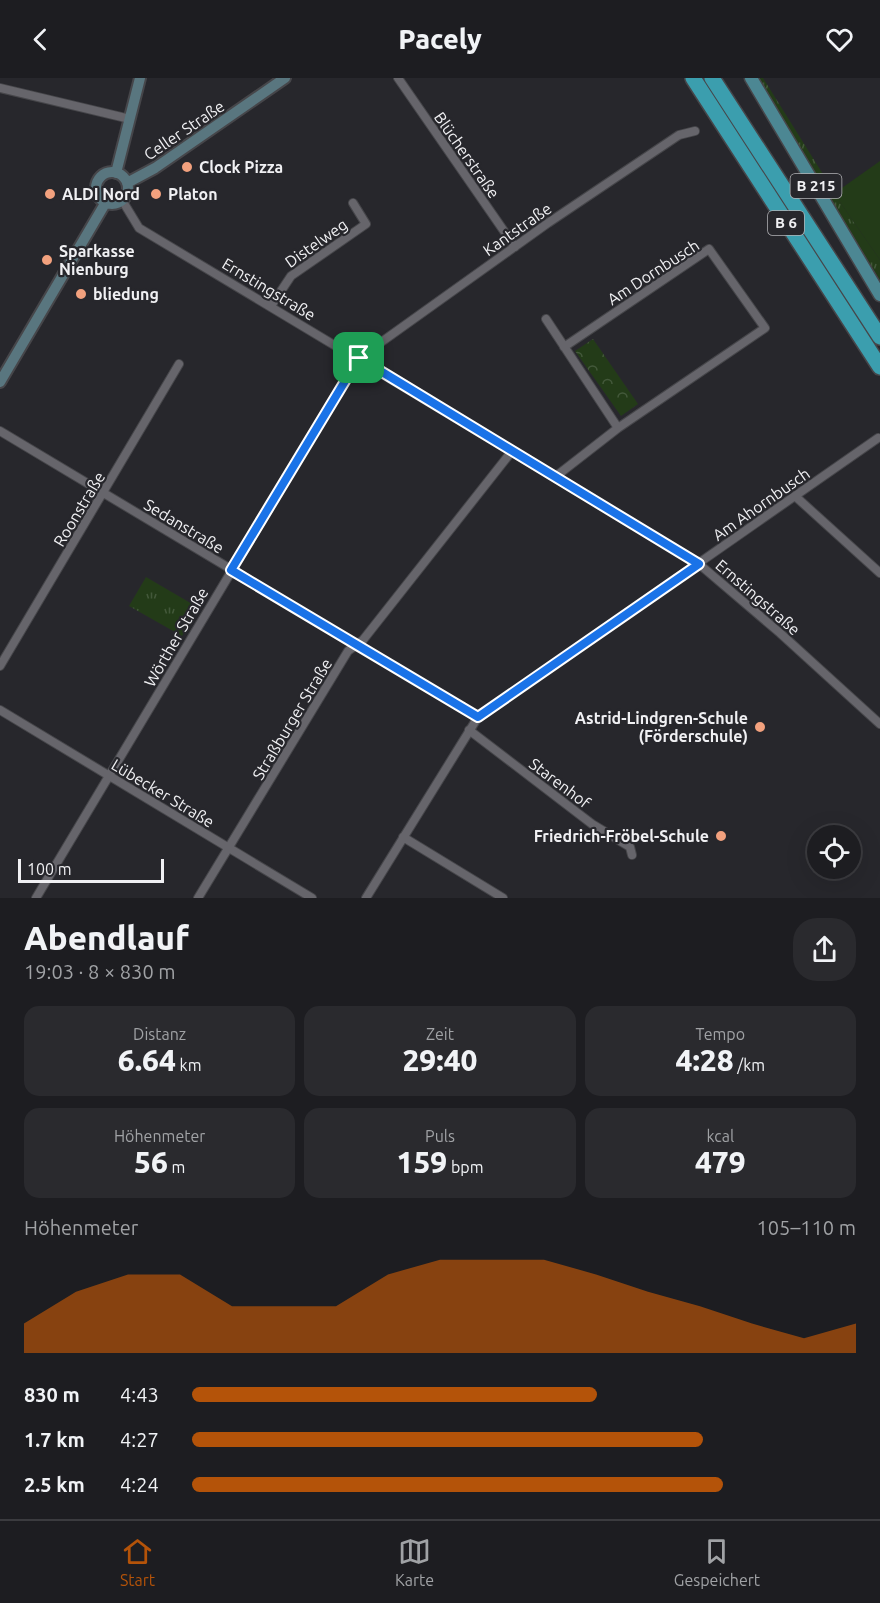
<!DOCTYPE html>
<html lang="de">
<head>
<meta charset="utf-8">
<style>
	body { margin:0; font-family:Ubuntu,sans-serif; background:#2a2a2e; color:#f1f3f6; height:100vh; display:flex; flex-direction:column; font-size:22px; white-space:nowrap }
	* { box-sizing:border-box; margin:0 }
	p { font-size:20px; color:#a0a2a5 }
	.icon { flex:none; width:33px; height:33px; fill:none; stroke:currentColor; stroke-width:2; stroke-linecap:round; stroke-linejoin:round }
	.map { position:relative; height:820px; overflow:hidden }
	.drawer { display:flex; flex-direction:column; background:#1d1d21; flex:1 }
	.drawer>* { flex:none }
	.controls { position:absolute; left:807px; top:747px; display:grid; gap:12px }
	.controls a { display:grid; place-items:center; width:54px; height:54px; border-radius:50%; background:#1d1d21; box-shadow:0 6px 24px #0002,0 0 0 2px #3b3b3f; font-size:30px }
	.scale { position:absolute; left:18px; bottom:15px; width:146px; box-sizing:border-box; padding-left:6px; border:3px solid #f0f0f3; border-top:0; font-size:16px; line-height:21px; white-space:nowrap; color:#f0f0f3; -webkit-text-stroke:4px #27272c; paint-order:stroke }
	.pin { position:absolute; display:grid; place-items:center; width:51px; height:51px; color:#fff; margin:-26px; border-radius:12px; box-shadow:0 3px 9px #0006 }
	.round { display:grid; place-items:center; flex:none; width:63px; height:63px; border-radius:24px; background:#2a2a2e }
	.head { display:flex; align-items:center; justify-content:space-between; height:102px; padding:0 24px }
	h1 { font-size:33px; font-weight:800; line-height:45px }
	.figures { display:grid; grid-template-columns:repeat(3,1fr); gap:9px; height:102px; padding:6px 24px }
	.figures div { display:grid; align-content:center; border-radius:15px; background:#2a2a2e; text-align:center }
	.figures b { font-size:30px; font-weight:800 }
	.figures small { font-size:16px; font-weight:400 }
	.figures p { font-size:16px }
	.chart { height:168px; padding:12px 24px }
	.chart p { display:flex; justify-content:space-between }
	.chart svg { width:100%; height:108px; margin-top:6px; fill:#b45309; opacity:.7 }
	ul { padding:0 24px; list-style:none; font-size:20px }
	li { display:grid; grid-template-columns:96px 72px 1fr; align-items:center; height:45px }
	li i { height:15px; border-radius:8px; background:#b45309 }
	header { display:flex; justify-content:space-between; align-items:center; height:78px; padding:0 24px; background:#1d1d21; font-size:27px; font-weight:800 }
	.tabs { display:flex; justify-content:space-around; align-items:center; height:84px; border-top:2px solid #3b3b3f; background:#1d1d21; font-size:16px; color:#a0a2a5 }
	.tabs a { display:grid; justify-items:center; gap:3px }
	.tabs .current { color:#b45309 }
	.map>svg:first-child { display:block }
</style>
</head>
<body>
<header><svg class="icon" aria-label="back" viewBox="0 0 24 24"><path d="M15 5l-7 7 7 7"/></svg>Pacely<svg class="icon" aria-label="heart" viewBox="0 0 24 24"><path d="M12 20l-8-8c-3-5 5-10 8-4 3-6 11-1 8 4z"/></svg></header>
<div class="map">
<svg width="880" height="820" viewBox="0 0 880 820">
	<defs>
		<pattern id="grass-tufts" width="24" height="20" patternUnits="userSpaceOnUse" patternTransform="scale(1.5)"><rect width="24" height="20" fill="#233b18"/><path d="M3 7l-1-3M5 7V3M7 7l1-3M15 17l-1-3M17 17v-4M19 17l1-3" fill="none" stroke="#43583a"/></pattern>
		<pattern id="park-crowns" width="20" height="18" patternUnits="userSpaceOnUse" patternTransform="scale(1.5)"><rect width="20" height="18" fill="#233b18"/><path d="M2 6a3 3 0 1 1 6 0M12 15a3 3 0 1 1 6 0" fill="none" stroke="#43583a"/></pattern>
	</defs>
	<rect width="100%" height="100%" fill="#27272c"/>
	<path fill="url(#grass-tufts)" d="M757,0H763L831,109L839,112L840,124L880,182V202Z
		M146,499L199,530L182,558L129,528Z"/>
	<path fill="url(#park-crowns)" d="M593,261L638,326L621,338L575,273Z"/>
	<path fill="#233b18" d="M880,83V182L840,124L839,112Z"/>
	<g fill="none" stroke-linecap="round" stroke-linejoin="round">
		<defs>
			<path id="street" d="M398,0L515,169
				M0,10L130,41
				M122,122L139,150L699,486L780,555L880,646
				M271,228L291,198L366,146L353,125
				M546,241L618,350
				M0,353L478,639
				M555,399L618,350L765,250L709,171L564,269
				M795,418L880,495
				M0,588L179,286
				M0,632L312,820
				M469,652L592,746L630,769L632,777
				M403,759L503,820
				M36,820L359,280L548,145L679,57L695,53
				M198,820L348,573L363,562L512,373
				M366,820L478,639L878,360"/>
			<path id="secondary" d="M96 110a16 16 0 1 1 32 0a16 16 0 1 1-32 0Z
				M116,95L140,0
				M127,105L155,90L285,0
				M0,304L106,124"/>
			<path id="primary" d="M751,0L880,217"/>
			<path id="highway" d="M693,0L880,289
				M712,0L880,259"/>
		</defs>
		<use href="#street" stroke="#46464a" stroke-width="10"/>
		<use href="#secondary" stroke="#46464a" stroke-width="14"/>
		<use href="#primary" stroke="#46464a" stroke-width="15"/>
		<use href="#highway" stroke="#46464a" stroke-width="18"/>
		<use href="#street" stroke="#66656b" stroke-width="8"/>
		<use href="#secondary" stroke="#59767f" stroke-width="10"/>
		<use href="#primary" stroke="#4c8793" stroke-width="12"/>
		<use href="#highway" stroke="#3b9eae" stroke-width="15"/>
	</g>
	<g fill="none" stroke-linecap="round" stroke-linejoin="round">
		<defs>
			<path id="route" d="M359,280L699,486L478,639L231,492Z"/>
		</defs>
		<use href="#route" stroke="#fff" stroke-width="12"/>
		<use href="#route" stroke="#1a73e8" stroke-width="8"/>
	</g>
	<g fill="#f2a17e" stroke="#27272c" stroke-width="2">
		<circle cx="187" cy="89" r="6"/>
		<circle cx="50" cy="116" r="6"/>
		<circle cx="156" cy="116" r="6"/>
		<circle cx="47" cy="182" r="6"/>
		<circle cx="81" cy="216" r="6"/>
		<circle cx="760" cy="649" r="6"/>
		<circle cx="721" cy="758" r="6"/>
	</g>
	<g text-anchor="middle" stroke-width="4.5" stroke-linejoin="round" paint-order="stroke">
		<g fill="#27272c" stroke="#b4b4b7" stroke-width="1.5">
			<rect x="790.5" y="96" width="51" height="24" rx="4.5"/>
			<rect x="768" y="133" width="36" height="24" rx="4.5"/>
		</g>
		<g font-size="15" font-weight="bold" fill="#f0f0f3">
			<text x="816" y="113">B 215</text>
			<text x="786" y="150">B 6</text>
		</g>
		<g font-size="16" fill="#f0f0f3" stroke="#27272c">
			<text transform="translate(184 52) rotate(-34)" y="6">Celler Straße</text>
			<text transform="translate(467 77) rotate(55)" y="6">Blücherstraße</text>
			<text transform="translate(517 151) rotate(-35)" y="6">Kantstraße</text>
			<text transform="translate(316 165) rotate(-35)" y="6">Distelweg</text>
			<text transform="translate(653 194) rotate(-33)" y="6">Am Dornbusch</text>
			<text transform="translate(269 211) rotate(31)" y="6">Ernstingstraße</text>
			<text transform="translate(761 426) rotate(-35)" y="6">Am Ahornbusch</text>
			<text transform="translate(79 431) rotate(-59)" y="6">Roonstraße</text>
			<text transform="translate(184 448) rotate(31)" y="6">Sedanstraße</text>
			<text transform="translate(758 519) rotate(41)" y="6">Ernstingstraße</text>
			<text transform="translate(176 559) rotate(-60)" y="6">Wörther Straße</text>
			<text transform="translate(292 641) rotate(-59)" y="6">Straßburger Straße</text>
			<text transform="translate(560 705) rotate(37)" y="6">Starenhof</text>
			<text transform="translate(163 715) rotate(31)" y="6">Lübecker Straße</text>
		</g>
		<g font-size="16" font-weight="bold" fill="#f0f0f3" stroke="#27272c" text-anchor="start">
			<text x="199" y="95">Clock Pizza</text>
			<text x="62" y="122">ALDI Nord</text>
			<text x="168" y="122">Platon</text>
			<text x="59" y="179">Sparkasse<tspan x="59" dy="18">Nienburg</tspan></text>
			<text x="93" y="222">bliedung</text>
			<text x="748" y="646" text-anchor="end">Astrid-Lindgren-Schule<tspan x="748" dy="18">(Förderschule)</tspan></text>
			<text x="709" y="764" text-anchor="end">Friedrich-Fröbel-Schule</text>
		</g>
	</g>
</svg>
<div class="controls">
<a><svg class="icon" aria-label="locate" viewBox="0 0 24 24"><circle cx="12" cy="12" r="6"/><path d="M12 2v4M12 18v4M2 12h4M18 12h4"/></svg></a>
</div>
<div class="scale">100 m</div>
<div class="pin" style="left:359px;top:280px;background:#1e9e55"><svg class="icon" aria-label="arrive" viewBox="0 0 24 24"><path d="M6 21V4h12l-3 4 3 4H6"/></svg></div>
</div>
<section class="drawer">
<div class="head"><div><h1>Abendlauf</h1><p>19:03 · 8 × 830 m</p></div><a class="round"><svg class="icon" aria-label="share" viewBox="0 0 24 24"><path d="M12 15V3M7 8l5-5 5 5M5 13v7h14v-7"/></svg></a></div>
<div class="figures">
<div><p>Distanz</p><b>6.64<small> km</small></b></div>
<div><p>Zeit</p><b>29:40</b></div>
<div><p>Tempo</p><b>4:28<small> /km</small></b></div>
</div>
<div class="figures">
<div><p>Höhenmeter</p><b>56<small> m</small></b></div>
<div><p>Puls</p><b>159<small> bpm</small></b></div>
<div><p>kcal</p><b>479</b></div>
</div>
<div class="chart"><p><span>Höhenmeter</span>105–110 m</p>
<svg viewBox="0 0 160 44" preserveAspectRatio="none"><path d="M0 44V32L10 19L20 12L30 12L40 25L50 25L60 25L70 12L80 6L90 6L100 6L110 12L120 19L130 25L140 32L150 38L160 32V44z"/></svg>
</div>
<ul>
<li><b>830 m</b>4:43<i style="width:61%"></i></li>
<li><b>1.7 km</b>4:27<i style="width:77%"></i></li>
<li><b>2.5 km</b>4:24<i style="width:80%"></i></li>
</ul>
</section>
<nav class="tabs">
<a class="current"><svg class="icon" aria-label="home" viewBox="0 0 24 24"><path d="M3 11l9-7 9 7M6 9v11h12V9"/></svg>Start</a>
<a><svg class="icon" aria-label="map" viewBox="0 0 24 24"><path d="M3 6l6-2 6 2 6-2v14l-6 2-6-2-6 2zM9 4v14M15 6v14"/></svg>Karte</a>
<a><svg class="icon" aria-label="saved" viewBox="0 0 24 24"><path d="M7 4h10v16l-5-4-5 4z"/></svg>Gespeichert</a>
</nav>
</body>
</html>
